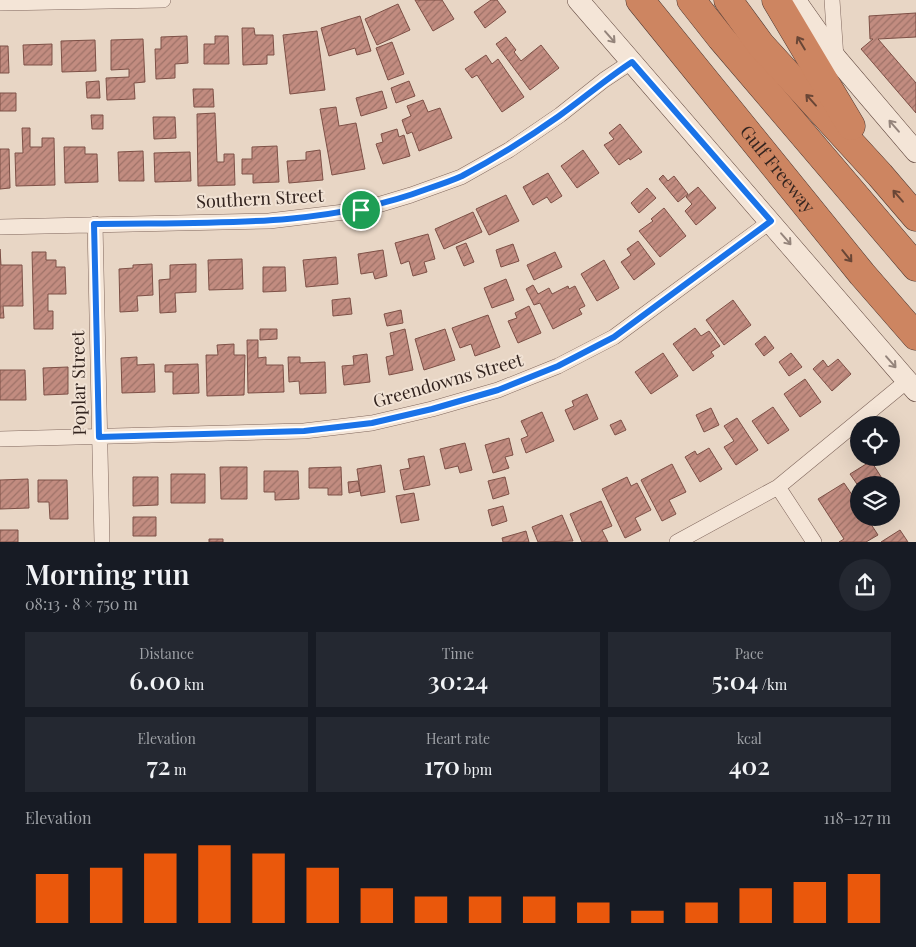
<!DOCTYPE html>
<html lang="en">
<head>
<meta charset="utf-8">
<style>
	body { margin:0; font-family:"Playfair Display",serif; background:#242831; color:#f1f3f6; height:100vh; display:flex; flex-direction:column; font-size:19px; white-space:nowrap }
	* { box-sizing:border-box; margin:0 }
	p { font-size:16px; color:#9ea1a6 }
	.icon { flex:none; width:28px; height:28px; fill:none; stroke:currentColor; stroke-width:2; stroke-linecap:round; stroke-linejoin:round }
	.map { position:relative; height:542px; overflow:hidden }
	.details { display:flex; flex-direction:column; background:#171b24; flex:1 }
	.details>* { flex:none }
	.buttons { position:absolute; left:850px; top:416px; display:grid; gap:10px }
	.buttons a { display:grid; place-items:center; width:50px; height:50px; border-radius:50%; background:#171b24; box-shadow:0 5px 20px #0002; font-size:25px }
	.pin { position:absolute; display:grid; place-items:center; width:42px; height:42px; color:#fff; margin:-21px; border:2px solid #fff; border-radius:50%; box-shadow:0 1px 5px #0007 }
	.round { display:grid; place-items:center; flex:none; width:52px; height:52px; border-radius:26px; background:#242831 }
	.headline { display:flex; align-items:center; justify-content:space-between; height:85px; padding:0 25px }
	h1 { font-size:28px; font-weight:600; line-height:38px }
	.figures { display:grid; grid-template-columns:repeat(3,1fr); gap:8px; height:85px; padding:5px 25px }
	.figures div { display:grid; align-content:center; border-radius:0px; background:#242831; text-align:center }
	.figures b { font-size:25px; font-weight:600 }
	.figures small { font-size:14px; font-weight:400 }
	.figures p { font-size:14px }
	.chart { height:140px; padding:10px 25px }
	.chart p { display:flex; justify-content:space-between }
	.chart svg { width:100%; height:90px; margin-top:5px; stroke:#ea580c; stroke-width:6 }
	.map>svg:first-child { display:block }
</style>
</head>
<body>
<div class="map">
<svg width="916" height="542" viewBox="0 0 916 542">
	<defs>
		<pattern id="building-hatch" width="6" height="6" patternUnits="userSpaceOnUse" patternTransform="scale(1.25)"><rect width="6" height="6" fill="#c28c80"/><path d="M-1 1l2-2M0 6l6-6M5 7l2-2" fill="none" stroke="#9e7268"/></pattern>
	</defs>
	<rect width="100%" height="100%" fill="#e8d6c5"/>
	<path fill="url(#building-hatch)" stroke="#7d5046" d="M415,0H442L454,19L433,31Z
		M491,0H497L506,12L485,28L474,12Z
		M398,4L410,30L377,45L365,19Z
		M916,13V37L878,39L916,83V113L861,49L873,39H870L869,16Z
		M360,16L371,51L357,55L355,48L329,56L321,28Z
		M242,28H254L255,35H273L274,55H267V64L243,65Z
		M317,31L325,90L290,94L283,35Z
		M187,36L188,63L175,64V78L156,79L155,49H161V37Z
		M215,36H228L229,64H204V44H215Z
		M506,37L516,50L514,52L521,61L541,45L559,68L530,90L496,44Z
		M143,39L145,82L134,83L135,99L107,100L106,78L129,77V69L111,70V40Z
		M95,40L96,71L62,72L61,41Z
		M392,42L404,74L388,80L376,48Z
		M52,44V65H24L23,45Z
		M0,46H8L9,73H0Z
		M486,55L492,64L498,59L524,97L502,112L477,75L472,78L465,69Z
		M99,81L100,98H87L86,82Z
		M409,81L415,96L396,103L391,88Z
		M193,89H213L214,107H194Z
		M382,91L387,108L361,116L356,98Z
		M0,93H16V111H0Z
		M423,100L428,112L440,108L452,138L419,151L412,132L407,134L402,120L411,116L407,106Z
		M336,107L339,126L356,123L365,169L332,175L320,109Z
		M215,113L217,162H224V154H234L235,185L198,186L197,114Z
		M91,115H103V129H92Z
		M153,117H175L176,138L154,139Z
		M620,124L642,152L630,160L629,158L619,165L604,145L614,139L609,133Z
		M22,128H30V147H42V138H54L55,185L16,186L15,153H23Z
		M397,129L399,137L404,135L410,156L383,164L376,144L383,142L381,134Z
		M277,146L279,182L253,183V174H242V159H252V147Z
		M64,147H85V154H97L98,182L65,183Z
		M0,149H9L10,188L0,189Z
		M320,150L323,180L289,183L287,161L306,160V152Z
		M583,150L599,173L577,188L561,166Z
		M143,151L144,181H119L118,152Z
		M190,152L191,181L155,182L154,153Z
		M548,173L562,196L551,203L547,197L533,205L523,187Z
		M663,175L668,181L674,176L688,194L678,202L659,179Z
		M698,187L716,208L696,225L685,211L692,204L686,197Z
		M647,188L656,198L639,213L631,203Z
		M506,195L519,221L489,235L476,209Z
		M664,208L686,236L660,257L639,231L653,221L651,219Z
		M473,212L482,232L444,249L435,229Z
		M428,234L435,259L424,262L427,272L413,276L409,261L401,264L395,243Z
		M638,241L655,264L634,280L621,262L631,255L627,249Z
		M466,243L474,262L464,266L456,247Z
		M513,244L519,261L501,267L496,250Z
		M0,249L1,265H22L23,306H3L4,318H0Z
		M383,250L387,276L375,279L373,272L361,274L358,254Z
		M32,252H46V260H56V267H65L66,294H48V311H53V329H34Z
		M555,252L562,267L534,280L527,265Z
		M336,257L338,284L306,287L303,260Z
		M242,259L243,289L209,290L208,260Z
		M604,260L619,288L597,301L581,274Z
		M152,264L153,295L137,296L138,311L120,312L119,269L133,268V265Z
		M196,264V292L175,293L176,312L160,313L159,280L170,279V265Z
		M263,267H285L286,291L263,292Z
		M506,279L514,300L492,308L484,288Z
		M533,285L538,294L549,288L552,294L568,286L569,289L575,286L585,306L579,309L582,314L553,329L540,303L534,305L526,289Z
		M350,298L352,314L333,316L332,300Z
		M733,300L751,325L724,345L706,320Z
		M529,306L541,333L518,343L508,321L517,318L515,313Z
		M401,310L403,323L387,326L384,314Z
		M488,315L500,347L475,356L471,344L460,348L452,328Z
		M695,328L701,336L709,331L720,346L711,352L714,356L693,371L673,344Z
		M260,329H277V339L260,340Z
		M405,329L413,370L389,375L386,357L394,355L390,333Z
		M445,329L455,360L424,370L415,339Z
		M765,336L774,348L764,356L755,344Z
		M247,340H258V358L266,357V365H283L284,392L248,393Z
		M234,344V355H245L244,395L207,396L206,355H218L217,345Z
		M663,353L678,376L651,394L635,372Z
		M791,353L802,367L789,376L779,362Z
		M367,354L370,382L344,385L342,366L354,365L353,356Z
		M137,357V365L154,364L155,392L122,393L121,358Z
		M288,357H300V363L325,362L326,393L300,394L299,381L289,382Z
		M838,359L851,374L832,391L813,369L823,360L828,367Z
		M198,364L199,393L173,394V372H165V365Z
		M68,367V394L44,395L43,368Z
		M0,370H25L26,400H0Z
		M805,379L821,402L800,417L784,394Z
		M587,394L598,419L574,430L565,410L574,406L572,401Z
		M773,407L789,430L768,444L752,421Z
		M711,408L719,425L704,432L696,415Z
		M542,412L554,441L526,453L521,439L528,436L521,421Z
		M737,418L758,450L736,465L724,447L734,441L724,426Z
		M621,420L626,430L615,435L610,425Z
		M509,438L513,455L505,457L509,468L493,473L485,445Z
		M465,443L472,470L460,473L458,466L445,469L440,449Z
		M709,448L722,469L700,482L685,457L695,451L697,455Z
		M424,456L430,485L404,490L400,470L410,468L408,459Z
		M871,461L885,483L882,485H859V487L850,474Z
		M672,464L686,492L669,500L676,514L662,521L641,480Z
		M381,465L385,492L361,496L357,469Z
		M220,467H247V499H221Z
		M341,467L342,495H328V488H309V468Z
		M264,471H298L299,499L275,500V492H264Z
		M171,474H205V503H171Z
		M133,477H158V505L133,506Z
		M505,477L509,494L493,499L488,481Z
		M627,477L631,486L637,483L651,510L635,518L641,530L625,538L602,489Z
		M28,479L29,508L0,509V480Z
		M38,480H67L68,519H50L49,502H38Z
		M358,481L360,491L349,493L348,482Z
		M844,483L859,505V518H867L878,535L866,542H839L844,539L818,499Z
		M414,493L419,520L401,523L396,496Z
		M601,501L612,526L602,530L608,542H582L570,514Z
		M503,506L507,521L492,526L488,510Z
		M562,515L573,541L538,542L532,527Z
		M133,517H156V536H133Z
		M0,530H18V542H0Z
		M900,530L908,542H881Z
		M526,531L529,542H503L502,538Z
		M209,539H223V542H209Z"/>
	<g fill="none" stroke-linecap="round" stroke-linejoin="round">
		<defs>
			<path id="minor" d="M832,0L836,58
				M0,3L163,0
				M95,224L102,542
				M0,227L269,221L361,210L411,195L461,177L509,150L560,115L604,80L631,62
				M0,439L304,431L372,423L432,409L498,390L558,366L614,337L771,221
				M778,487L814,542
				M677,542L778,487L907,381"/>
			<path id="secondary" d="M578,0L916,391
				M795,0L836,58L916,152"/>
			<g id="motorway">
				<path id="s1" d="M640,0L862,274L916,336"/>
				<path d="M691,0L721,38L916,267"/>
				<path d="M728,0L761,45L880,175L916,217"/>
				<path d="M776,0L851,126"/>
			</g>
		</defs>
		<use href="#minor" stroke="#81685e" stroke-width="16"/>
		<use href="#secondary" stroke="#634a41" stroke-width="22"/>
		<use href="#motorway" stroke="#4f3831" stroke-width="29"/>
		<use href="#minor" stroke="#f4e5d7" stroke-width="15"/>
		<use href="#secondary" stroke="#f4e5d7" stroke-width="21"/>
		<use href="#motorway" stroke="#cd8561" stroke-width="28"/>
	</g>
	<defs><path id="oneway-shaft" d="M-6 0H5M1.5-3L5.5 0L1.5 3" fill="none" stroke-width="1.6" stroke-linecap="round" stroke-linejoin="round" transform="scale(1.25)"/></defs>
	<g stroke="#94847b">
		<use href="#oneway-shaft" transform="translate(610 37) rotate(49)"/>
		<use href="#oneway-shaft" transform="translate(894 126) rotate(-131)"/>
		<use href="#oneway-shaft" transform="translate(786 239) rotate(49)"/>
		<use href="#oneway-shaft" transform="translate(891 362) rotate(49)"/>
	</g>
	<g stroke="#694636">
		<use href="#oneway-shaft" transform="translate(801 43) rotate(-121)"/>
		<use href="#oneway-shaft" transform="translate(811 100) rotate(-132)"/>
		<use href="#oneway-shaft" transform="translate(898 196) rotate(-131)"/>
		<use href="#oneway-shaft" transform="translate(847 256) rotate(51)"/>
	</g>
	<g fill="none" stroke-linecap="round" stroke-linejoin="round">
		<defs>
			<path id="route" d="M632,62L771,221L614,337L558,366L498,390L432,409L372,423L304,431L99,437L94,224C206,222 321,229 427,189C439,185 451,181 462,176C496,158 528,138 559,116C583,99 606,79 632,62Z"/>
		</defs>
		<use href="#route" stroke="#fff" stroke-width="10"/>
		<use href="#route" stroke="#1a73e8" stroke-width="6"/>
	</g>
	<g text-anchor="middle" stroke-width="4" stroke-linejoin="round" paint-order="stroke">
		<g font-size="18" fill="#33241f" stroke="#f1e2d4">
			<text dy="6" stroke="none"><textPath href="#s1" startOffset="218">Gulf Freeway</textPath></text>
			<text transform="translate(260 199) rotate(-3)" y="6">Southern Street</text>
			<text transform="translate(448 381) rotate(-16)" y="6">Greendowns Street</text>
			<text transform="translate(79 383) rotate(-91)" y="6">Poplar Street</text>
		</g>
	</g>
</svg>
<div class="buttons">
<a><svg class="icon" aria-label="locate" viewBox="0 0 24 24"><circle cx="12" cy="12" r="6"/><path d="M12 2v4M12 18v4M2 12h4M18 12h4"/></svg></a>
<a><svg class="icon" aria-label="layers" viewBox="0 0 24 24"><path d="M12 4l9 5-9 5-9-5zM3 14l9 5 9-5"/></svg></a>
</div>
<div class="pin" style="left:361px;top:210px;background:#1e9e55"><svg class="icon" aria-label="arrive" viewBox="0 0 24 24"><path d="M6 21V4h12l-3 4 3 4H6"/></svg></div>
</div>
<section class="details">
<div class="headline"><div><h1>Morning run</h1><p>08:13 · 8 × 750 m</p></div><a class="round"><svg class="icon" aria-label="share" viewBox="0 0 24 24"><path d="M12 15V3M7 8l5-5 5 5M5 13v7h14v-7"/></svg></a></div>
<div class="figures">
<div><p>Distance</p><b>6.00<small> km</small></b></div>
<div><p>Time</p><b>30:24</b></div>
<div><p>Pace</p><b>5:04<small> /km</small></b></div>
</div>
<div class="figures">
<div><p>Elevation</p><b>72<small> m</small></b></div>
<div><p>Heart rate</p><b>170<small> bpm</small></b></div>
<div><p>kcal</p><b>402</b></div>
</div>
<div class="chart"><p><span>Elevation</span>118–127 m</p>
<svg viewBox="0 0 160 44" preserveAspectRatio="none"><path d="M5 44V20M15 44V17M25 44V10M35 44V6M45 44V10M55 44V17M65 44V27M75 44V31M85 44V31M95 44V31M105 44V34M115 44V38M125 44V34M135 44V27M145 44V24M155 44V20"/></svg>
</div>
</section>
</body>
</html>
